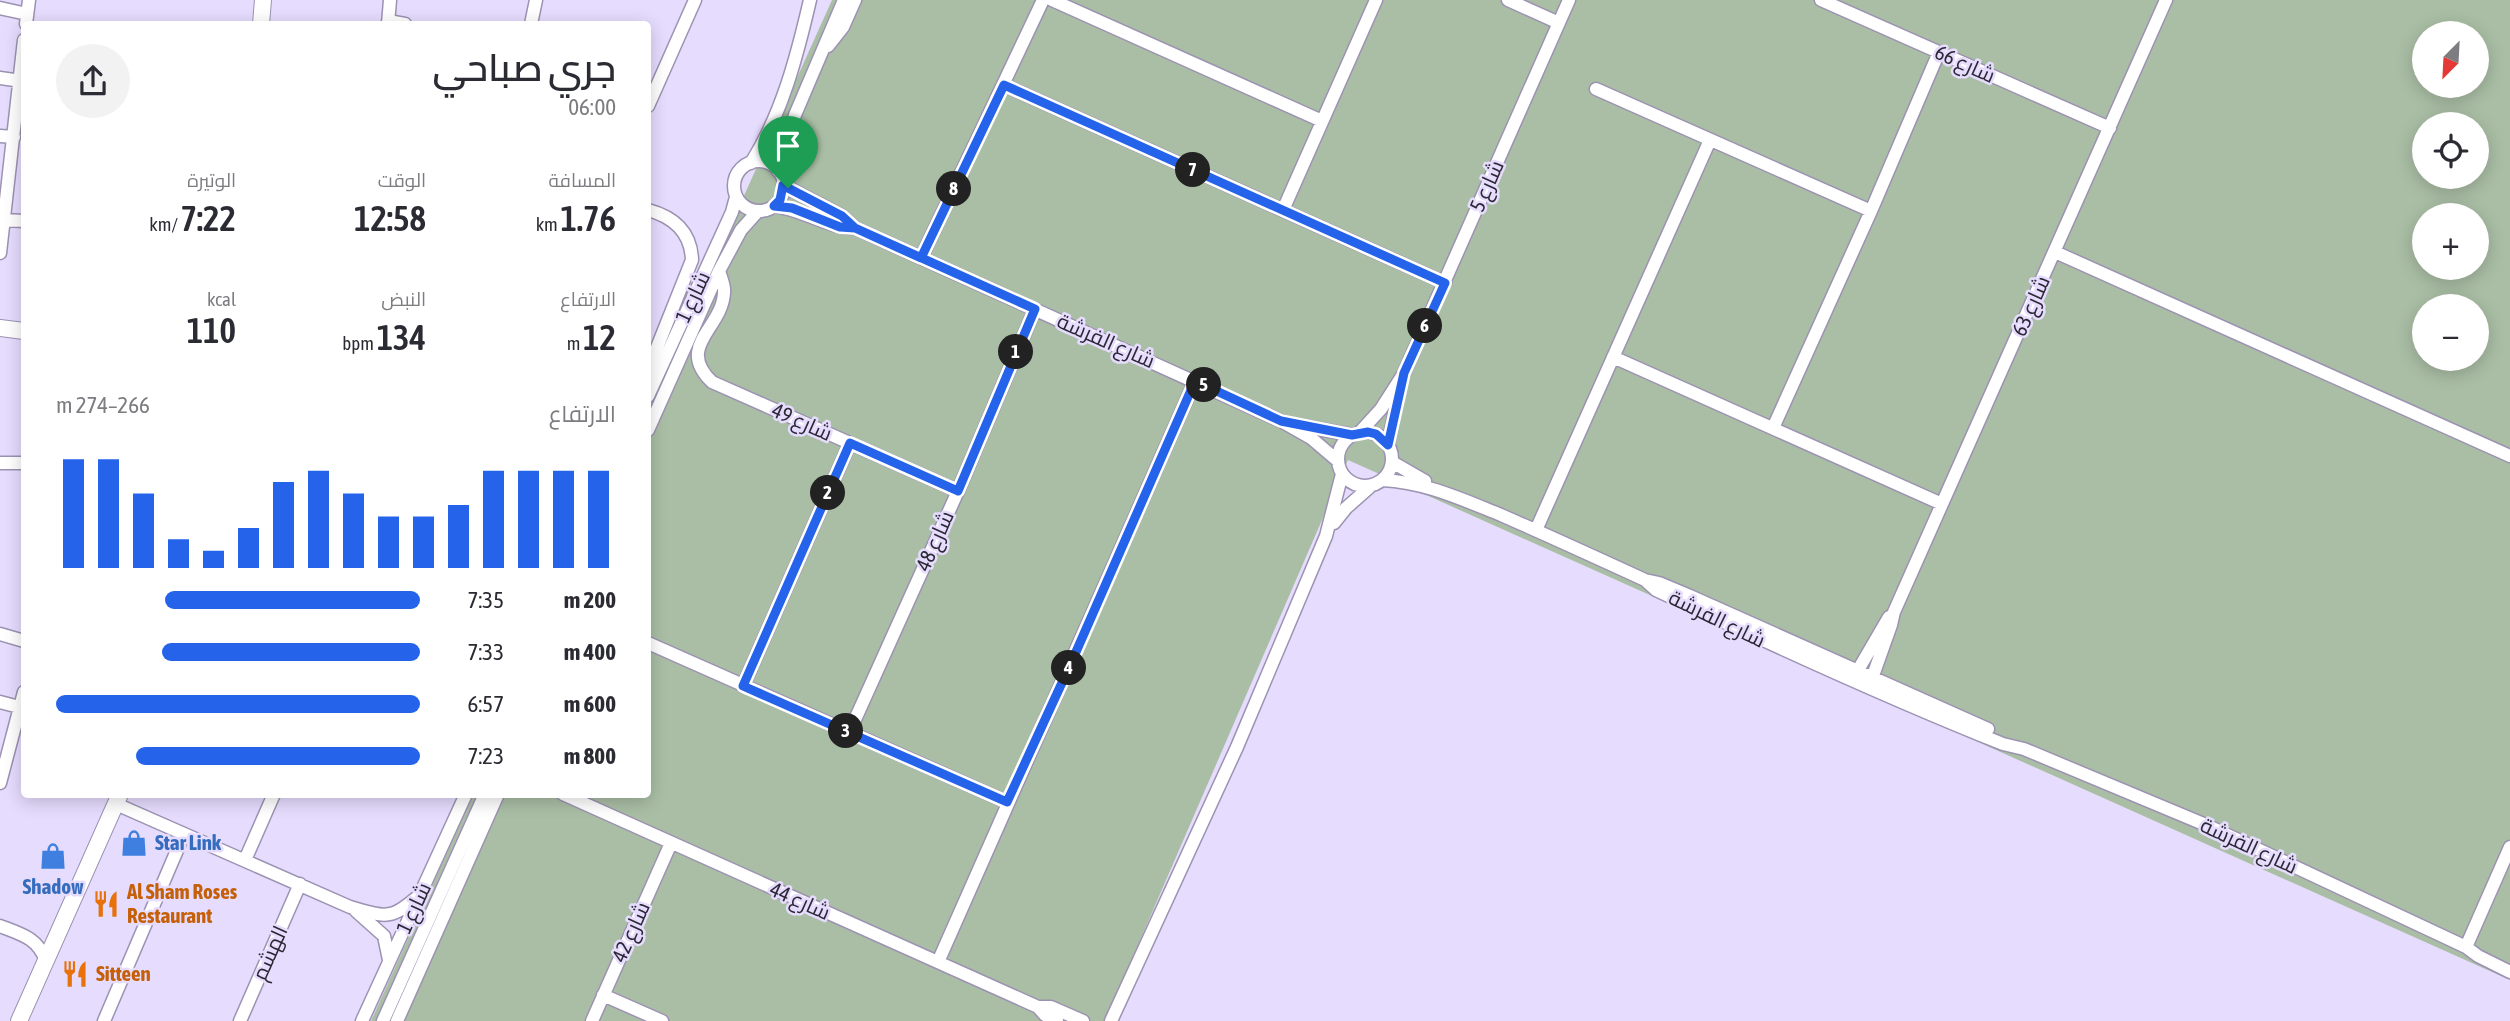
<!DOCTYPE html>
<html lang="ar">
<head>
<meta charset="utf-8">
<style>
	body { margin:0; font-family:"Asap Condensed",Cairo,sans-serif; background:#f2f2f3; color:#2b2b33; direction:rtl; height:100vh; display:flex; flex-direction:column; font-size:26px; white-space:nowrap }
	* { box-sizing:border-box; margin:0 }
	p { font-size:23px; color:#7c7c81 }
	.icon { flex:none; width:38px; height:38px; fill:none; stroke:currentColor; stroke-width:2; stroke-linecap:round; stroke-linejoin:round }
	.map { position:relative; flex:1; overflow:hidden; direction:ltr }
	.sheet { position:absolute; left:21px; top:21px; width:630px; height:777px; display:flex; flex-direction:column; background:#fff; border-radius:7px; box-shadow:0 4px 18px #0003; direction:rtl }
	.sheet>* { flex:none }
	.needle { width:46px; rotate:204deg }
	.tools { position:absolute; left:2412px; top:21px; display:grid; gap:14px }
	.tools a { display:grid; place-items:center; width:77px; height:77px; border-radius:50%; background:#fff; box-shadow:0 4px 18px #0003; font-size:35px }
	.pin { position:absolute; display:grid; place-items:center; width:60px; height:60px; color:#fff; margin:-72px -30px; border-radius:50% 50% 50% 0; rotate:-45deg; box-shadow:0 0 7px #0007 }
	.pin .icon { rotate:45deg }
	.km { position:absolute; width:35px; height:35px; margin:-18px; border-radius:50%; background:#222; color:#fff; font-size:19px; line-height:35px; text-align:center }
	.round { display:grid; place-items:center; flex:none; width:74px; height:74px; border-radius:37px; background:#f2f2f3 }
	.overview { display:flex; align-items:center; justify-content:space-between; height:119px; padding:0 35px }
	h1 { font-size:38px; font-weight:600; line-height:52px }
	.metrics { display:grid; grid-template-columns:repeat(3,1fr); gap:10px; height:119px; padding:7px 35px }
	.metrics div { display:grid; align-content:center }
	.metrics b { font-size:35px; font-weight:600 }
	.metrics small { font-size:19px; font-weight:400 }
	.metrics p { font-size:19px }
	.chart { height:196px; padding:14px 35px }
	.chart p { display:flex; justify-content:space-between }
	.chart svg { width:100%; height:126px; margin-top:7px; stroke:#2563eb; stroke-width:6 }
	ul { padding:0 35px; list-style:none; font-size:23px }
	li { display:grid; grid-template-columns:112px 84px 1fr; align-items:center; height:52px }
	li i { height:18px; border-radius:9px; background:#2563eb }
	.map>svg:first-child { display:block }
</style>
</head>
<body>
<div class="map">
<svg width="2510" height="1021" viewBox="0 0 2510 1021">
	<rect width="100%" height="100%" fill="#e6dcfe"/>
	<path fill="#aabea5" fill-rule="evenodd" d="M832,0H2510V980L1348,460L1105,1021H371L473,795L648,794V409ZM2424,33H2476V86H2424ZM2424,124H2476V177H2424ZM2424,215H2476V268H2424ZM2424,306H2476V359H2424Z"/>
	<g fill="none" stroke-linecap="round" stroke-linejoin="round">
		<defs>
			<path id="minor" d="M1052,0L1322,121
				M1508,0L1559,23
				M1821,0L2110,128
				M0,8L27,14
				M388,21L405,24
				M26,24L29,0
				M388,24L390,0
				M531,24L536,0
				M828,46L843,27L855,0
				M0,78L21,81
				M1004,85L1445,283
				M1596,89L1871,211
				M648,106L695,0
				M0,136L14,137
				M734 186a25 25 0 1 1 50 0a25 25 0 1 1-50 0Z
				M751,163C782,114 797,56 810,0
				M778,171L795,115L844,0
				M783,185L842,216L855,228L1281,421L1311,438L1338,461
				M774,206C802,209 827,228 855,228
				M648,210C674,217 691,232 692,260L648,370
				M1283,210L1376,0
				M4,220L24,221
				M2055,252L2510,456
				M0,253L24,40
				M921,258L1043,0
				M719,271C721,278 725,285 724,293C722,329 675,346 712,382L958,491
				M1613,357L1942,504
				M648,396L732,212L736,197
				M1297,425L1352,435
				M1773,428L1871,211L1939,52
				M648,430L719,271L741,230L758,211
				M1360,432L1381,409L1404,373L1569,0
				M1338 459a27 27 0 1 1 54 0a27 27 0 1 1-54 0Z
				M1388,445L1400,386
				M1392,462L1425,481
				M0,463H24
				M1382,480C1425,482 1461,499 1501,515C1549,536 1597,558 1645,580L1659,583L1690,596L1988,729
				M1334,523L1346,508L1372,485
				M1536,530L1710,140
				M1645,580L1656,590C1770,644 1885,697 2003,744L2024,749L2206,825L2466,947L2478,956L2510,972
				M0,634L24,641
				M648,643L1007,802
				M1854,677L1889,617
				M743,686L850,443
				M1869,687L1891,625L1894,612L2166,0
				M0,702L19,707
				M849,733L958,491L1035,309
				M0,783L24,692
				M563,794L1038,1007L1045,1015L1057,1021
				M116,804L350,907C388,918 390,920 421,894
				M245,860L274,794
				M356,911L384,936L389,960
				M0,926C21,934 38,938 46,961
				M2466,947L2510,847
				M938,962L1195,381
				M603,995L662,1021
				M1038,1007H1051L1083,1021
				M104,1021L184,834
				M240,1021L300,884
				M362,1021L466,794
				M383,1021L485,794
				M397,1021L498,794
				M592,1021L671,843
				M1111,1021L1237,747L1326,536L1342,474"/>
			<path id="tertiary" d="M261,24L263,0
				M0,328L24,331
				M19,1021L120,794"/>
		</defs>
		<use href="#minor" stroke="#9c92b2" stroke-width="15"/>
		<use href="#tertiary" stroke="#9c92b2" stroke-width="18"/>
		<use href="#minor" stroke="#fff" stroke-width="12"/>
		<use href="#tertiary" stroke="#fff" stroke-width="16"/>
	</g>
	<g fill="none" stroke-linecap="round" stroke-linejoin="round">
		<defs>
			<path id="route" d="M788,188L842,216L855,228L1035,309L958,491L850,443L743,686L1007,802L1072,661L1195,381L1281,421L1352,435L1368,432L1376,434L1388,445L1404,373L1445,283L1004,85L921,258L855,228L840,227L792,208L774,206L780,200L783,185L788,188"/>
		</defs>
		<use href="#route" stroke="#fff" stroke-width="14"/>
		<use href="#route" stroke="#2563eb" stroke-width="9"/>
	</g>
	<defs>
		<symbol id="shop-bare" viewBox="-9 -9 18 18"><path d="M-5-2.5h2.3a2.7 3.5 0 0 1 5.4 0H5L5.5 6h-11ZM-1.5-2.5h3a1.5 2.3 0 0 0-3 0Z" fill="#3f7fe0" stroke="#e6dcfe" stroke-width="2.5" paint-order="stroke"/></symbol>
		<symbol id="restaurant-bare" viewBox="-9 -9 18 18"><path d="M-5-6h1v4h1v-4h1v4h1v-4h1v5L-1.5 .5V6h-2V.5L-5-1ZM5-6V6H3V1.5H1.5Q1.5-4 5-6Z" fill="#e8710a" stroke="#e6dcfe" stroke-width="2.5" paint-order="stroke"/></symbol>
	</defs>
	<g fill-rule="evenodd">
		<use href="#shop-bare" x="115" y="824" width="38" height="38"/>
		<use href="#shop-bare" x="34" y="837" width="38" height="38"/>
		<use href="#restaurant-bare" x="87" y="885" width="38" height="38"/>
		<use href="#restaurant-bare" x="56" y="955" width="38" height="38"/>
	</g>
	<g text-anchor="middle" stroke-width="5" stroke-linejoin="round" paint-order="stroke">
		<g font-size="21" fill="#2b2834" stroke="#e6dcfe">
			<text transform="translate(1965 64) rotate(24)" y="7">شارع 66</text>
			<text transform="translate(1487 186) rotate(-66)" y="7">شارع 5</text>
			<text transform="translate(693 297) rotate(-65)" y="7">شارع 1</text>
			<text transform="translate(2031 306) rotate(-66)" y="7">شارع 63</text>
			<text transform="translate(1106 341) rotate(24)" y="7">شارع الفرشة</text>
			<text transform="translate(802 422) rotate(24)" y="7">شارع 49</text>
			<text transform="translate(935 541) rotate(-66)" y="7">شارع 48</text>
			<text transform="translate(1717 619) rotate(26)" y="7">شارع الفرشة</text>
			<text transform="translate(2249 846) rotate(25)" y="7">شارع الفرشة</text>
			<text transform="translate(800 901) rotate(24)" y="7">شارع 44</text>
			<text transform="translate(414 908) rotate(-65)" y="7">شارع 1</text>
			<text transform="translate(631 932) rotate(-66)" y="7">شارع 42</text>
			<text transform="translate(270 953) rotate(-66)" y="7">الهشم</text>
		</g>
		<g font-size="21" font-weight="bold" fill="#366cbe" stroke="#e6dcfe" text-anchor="start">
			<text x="155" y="850">Star Link</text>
			<text x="53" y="894" text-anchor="middle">Shadow</text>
		</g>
		<g font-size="21" font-weight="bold" fill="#c56008" stroke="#e6dcfe" text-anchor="start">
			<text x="127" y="899">Al Sham Roses<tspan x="127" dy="24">Restaurant</tspan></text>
			<text x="96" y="981">Sitteen</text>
		</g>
	</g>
</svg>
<div class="tools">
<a><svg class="needle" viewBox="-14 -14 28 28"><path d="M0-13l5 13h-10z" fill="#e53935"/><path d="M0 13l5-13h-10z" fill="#7c7c81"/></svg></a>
<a><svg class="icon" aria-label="locate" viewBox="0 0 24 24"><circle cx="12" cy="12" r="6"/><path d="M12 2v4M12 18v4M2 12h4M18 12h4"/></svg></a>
<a>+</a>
<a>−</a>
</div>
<div class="pin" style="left:788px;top:188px;background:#1e9e55"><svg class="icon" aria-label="arrive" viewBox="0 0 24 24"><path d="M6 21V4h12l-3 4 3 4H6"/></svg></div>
<b class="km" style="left:1016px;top:352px">1</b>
<b class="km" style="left:828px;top:493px">2</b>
<b class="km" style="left:846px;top:731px">3</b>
<b class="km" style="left:1069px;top:668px">4</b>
<b class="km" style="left:1204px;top:385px">5</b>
<b class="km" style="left:1425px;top:326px">6</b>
<b class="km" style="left:1193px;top:170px">7</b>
<b class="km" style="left:954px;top:189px">8</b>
<section class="sheet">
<div class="overview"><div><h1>جري صباحي</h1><p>06:00</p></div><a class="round"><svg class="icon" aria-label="share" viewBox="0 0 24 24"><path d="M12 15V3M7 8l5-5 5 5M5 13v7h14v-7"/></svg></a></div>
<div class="metrics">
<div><p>المسافة</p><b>1.76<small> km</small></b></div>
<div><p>الوقت</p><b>12:58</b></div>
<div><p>الوتيرة</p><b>7:22<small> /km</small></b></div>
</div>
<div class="metrics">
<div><p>الارتفاع</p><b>12<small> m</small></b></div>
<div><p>النبض</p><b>134<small> bpm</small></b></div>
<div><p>kcal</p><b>110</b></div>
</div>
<div class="chart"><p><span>الارتفاع</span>266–274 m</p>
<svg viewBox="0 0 160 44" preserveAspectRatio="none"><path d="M5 44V6M15 44V6M25 44V18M35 44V34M45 44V38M55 44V30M65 44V14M75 44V10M85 44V18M95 44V26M105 44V26M115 44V22M125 44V10M135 44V10M145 44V10M155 44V10"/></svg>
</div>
<ul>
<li><b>200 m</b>7:35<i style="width:70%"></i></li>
<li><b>400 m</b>7:33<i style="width:71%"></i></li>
<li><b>600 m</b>6:57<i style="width:100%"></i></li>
<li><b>800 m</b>7:23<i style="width:78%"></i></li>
</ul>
</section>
</div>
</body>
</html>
